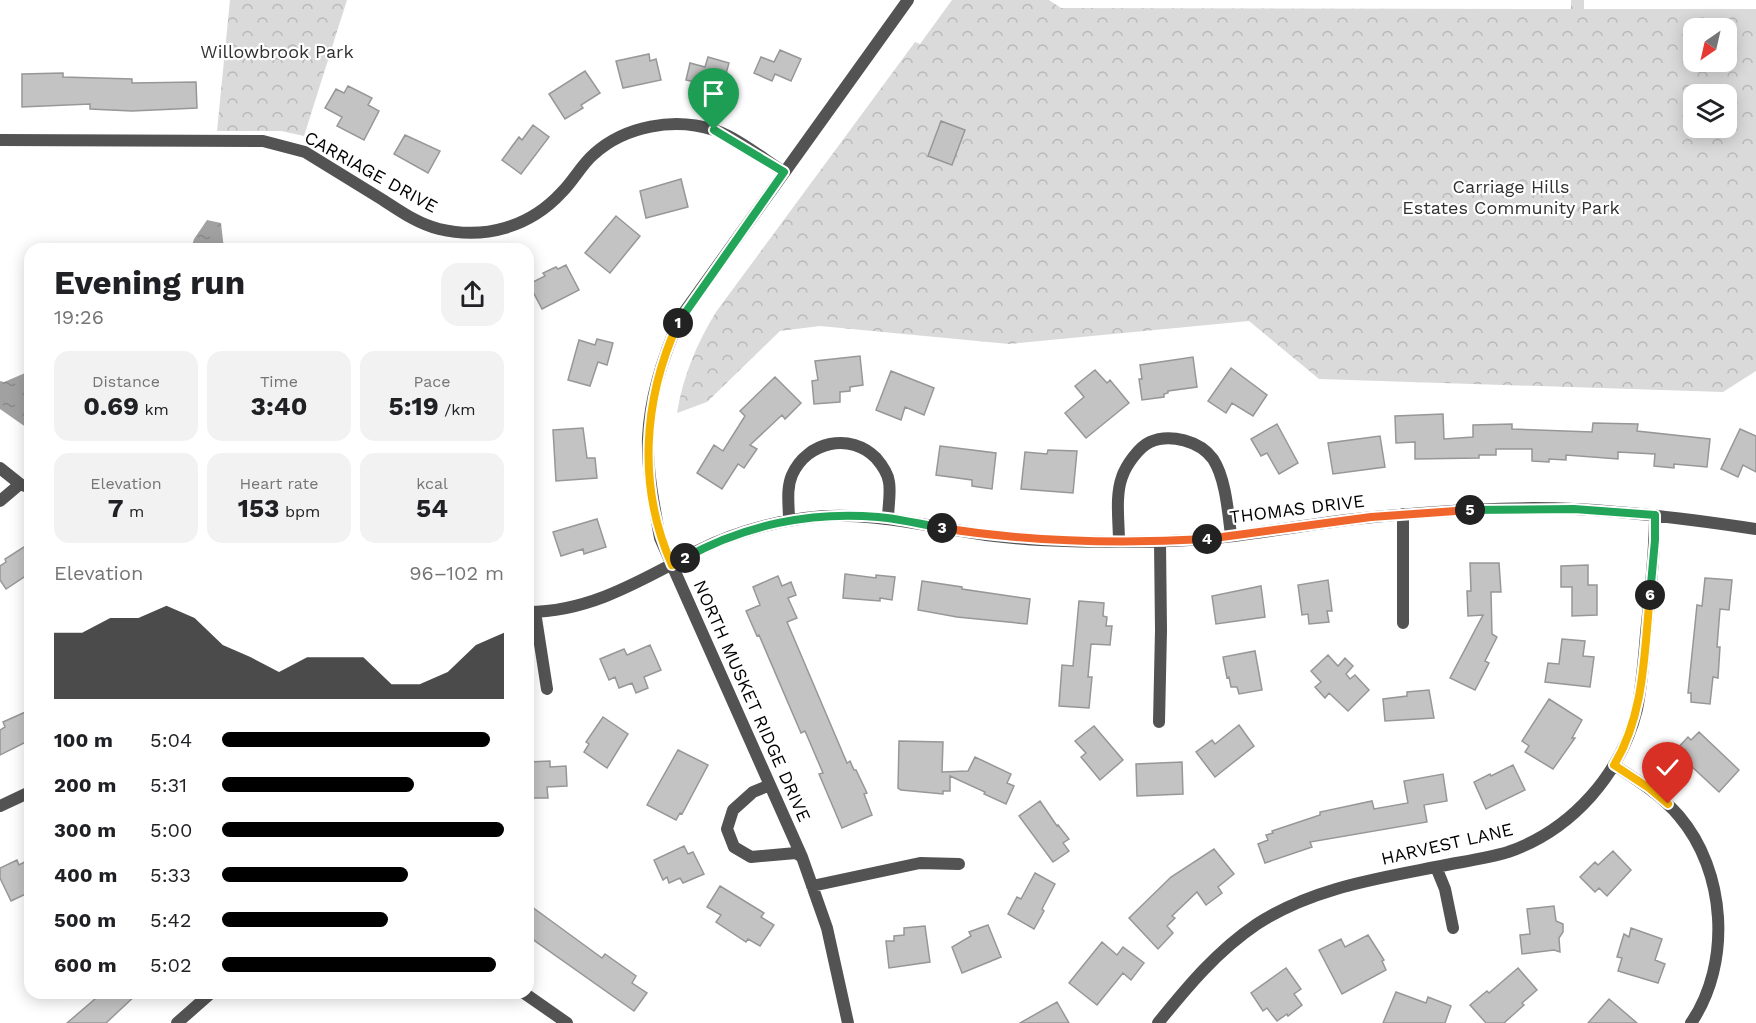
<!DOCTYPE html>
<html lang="en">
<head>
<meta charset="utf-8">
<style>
	body { margin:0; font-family:"Work Sans",sans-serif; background:#f2f2f2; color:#202124; height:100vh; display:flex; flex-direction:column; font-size:22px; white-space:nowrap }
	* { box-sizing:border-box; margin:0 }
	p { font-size:20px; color:#757577 }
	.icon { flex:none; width:33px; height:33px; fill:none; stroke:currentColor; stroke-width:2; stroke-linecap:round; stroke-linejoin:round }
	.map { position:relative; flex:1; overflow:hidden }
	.panel { position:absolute; left:24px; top:243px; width:510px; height:756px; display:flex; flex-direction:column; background:#fff; border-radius:18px; box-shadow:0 3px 15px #0003 }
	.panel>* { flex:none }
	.needle { width:39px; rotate:214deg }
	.buttons { position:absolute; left:1683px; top:18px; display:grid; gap:12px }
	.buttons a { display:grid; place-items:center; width:54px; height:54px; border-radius:12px; background:#fff; box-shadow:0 3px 15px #0003; font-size:30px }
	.pin { position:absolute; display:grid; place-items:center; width:51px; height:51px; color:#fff; margin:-62px -26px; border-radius:50% 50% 50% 0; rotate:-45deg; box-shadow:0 0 6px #0007 }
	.pin .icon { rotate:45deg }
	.km { position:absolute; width:30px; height:30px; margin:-15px; border-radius:50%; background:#222; color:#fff; font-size:16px; line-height:30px; text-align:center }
	.round { display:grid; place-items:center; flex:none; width:63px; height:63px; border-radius:18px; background:#f2f2f2 }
	.headline { display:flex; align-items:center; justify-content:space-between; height:102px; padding:0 30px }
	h1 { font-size:33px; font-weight:700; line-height:45px }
	.stats { display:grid; grid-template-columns:repeat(3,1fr); gap:9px; height:102px; padding:6px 30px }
	.stats div { display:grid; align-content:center; border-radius:15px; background:#f2f2f2; text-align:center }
	.stats b { font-size:26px; font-weight:700 }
	.stats small { font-size:16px; font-weight:400 }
	.stats p { font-size:16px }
	.chart { height:168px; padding:12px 30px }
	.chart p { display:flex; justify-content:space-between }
	.chart svg { width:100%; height:108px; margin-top:6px; fill:#000; opacity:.7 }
	ul { padding:0 30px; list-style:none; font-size:20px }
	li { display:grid; grid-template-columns:96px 72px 1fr; align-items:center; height:45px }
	li i { height:15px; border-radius:8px; background:#000 }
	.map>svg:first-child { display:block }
</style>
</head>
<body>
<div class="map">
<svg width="1756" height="1023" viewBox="0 0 1756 1023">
	<defs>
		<pattern id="forest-crowns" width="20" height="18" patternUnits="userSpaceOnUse" patternTransform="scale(1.5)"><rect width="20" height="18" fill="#dadada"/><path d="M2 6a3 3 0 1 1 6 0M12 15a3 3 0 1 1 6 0" fill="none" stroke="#b9b9b9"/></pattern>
		<pattern id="water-ripples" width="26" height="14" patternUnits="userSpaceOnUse" patternTransform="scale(1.5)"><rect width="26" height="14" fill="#a1a1a1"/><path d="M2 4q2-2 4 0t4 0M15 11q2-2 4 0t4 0" fill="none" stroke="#898989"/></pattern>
	</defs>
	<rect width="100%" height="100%" fill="#fff"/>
	<path fill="url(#forest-crowns)" fill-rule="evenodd" d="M230,0H347L304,136L281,131H217Z
		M952,0H1049L1061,8L1571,9V0H1584V9H1756V371L1723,392L1319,379L1249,321L1009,344L820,326L780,331L707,402L677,413C683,376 697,343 716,312L915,42L920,44ZM1694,28H1726V62H1694ZM1694,94H1726V128H1694Z"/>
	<path fill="url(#water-ripples)" d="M207,220L221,223L224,249H191L194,239Z
		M30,371V430L0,409V381L4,382Z"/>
	<path fill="#c3c3c3" stroke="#979797" stroke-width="1.5" d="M780,50L801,59L791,81L775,74L772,81L754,73L761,57L774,62Z
		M649,54L650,61L656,59L661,80L623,88L616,61Z
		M708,57L729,63L723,84L708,80L707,85L686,80L690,63L705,67Z
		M585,71L600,93L581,105L583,108L565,119L549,94Z
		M63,73V77L132,79V83L196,82L197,108L132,111L90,109V104L22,107V74Z
		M348,86L372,98L368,105L379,111L364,140L337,126L342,117L325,108L336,89L344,93Z
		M941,121L965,130L952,165L928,156Z
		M533,125L549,137L521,174L502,160L519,137L522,140Z
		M405,135L440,151L428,173L394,154Z
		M681,179L688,207L646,218L640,191Z
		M616,216L640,236L610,273L585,253Z
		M566,265L579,290L542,309L529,284L545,276L543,273L556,267L558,269Z
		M597,339L613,343L607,365L598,362L590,386L568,380L579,340L595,345Z
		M860,356L863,385L850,387V391L840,392V402L814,404L812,381L818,380L815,361Z
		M1193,357L1197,387L1168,391V393L1164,394V397L1142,400L1139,379H1142L1140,365Z
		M1231,368L1267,395L1253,416L1232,403L1226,413L1208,401Z
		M1095,370L1107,383L1110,380L1129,403L1086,438L1065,413L1084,397L1075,386Z
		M891,371L934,388L924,415L905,407L901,420L876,410Z
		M775,377L801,403L785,419L782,415L750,445L757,449L744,468L738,464L722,489L697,473L714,445L723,451L745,416L740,411Z
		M1443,414L1444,439L1473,437V425L1512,424V429L1592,432L1593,423L1638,424L1637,431L1710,439L1707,467L1674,464V468L1654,466L1655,454L1618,452V459L1566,455V460L1549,459V462L1532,461V449H1496V455H1479V458L1415,459V442L1396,443L1395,416Z
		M1277,424L1298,463L1279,474L1267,453L1261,456L1251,439Z
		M583,428L587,458H595L597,478L556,481L553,430Z
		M1740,429L1756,436V472L1743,465L1738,477L1721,469Z
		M1380,436L1385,467L1333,474L1328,443Z
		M940,446L996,453L992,489L972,486V480L936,475Z
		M1048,450L1077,451L1073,493L1021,489L1025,452L1047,454Z
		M597,519L606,547L584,554L583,549L561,556L553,532Z
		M30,543V573L6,589L0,580V566L6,562L5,559Z
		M1470,563H1499L1501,592H1491L1492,634L1497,637L1485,661L1489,663L1475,690L1450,678L1483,615L1468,616L1467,591H1471Z
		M1588,565V585H1597V615L1572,616V587H1561V566Z
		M845,574L876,578V575L895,577L892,600L880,598V601L843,598Z
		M778,576L782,586L791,582L796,595L788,598L797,618L787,622L847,763L850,761L854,770H856L867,793L864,794L872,815L842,828L819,774L823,773L805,731L801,733L759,635L757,636L746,611L760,605L753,587Z
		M1705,578L1732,580L1729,610L1720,609L1717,647H1720L1718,678L1713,677L1710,704L1691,702V693H1688L1697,605L1702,606Z
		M1328,580L1332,611H1327L1329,622L1309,624L1308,614L1302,615L1298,585Z
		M922,581L962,587V589L1030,599L1027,624L957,617L918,610Z
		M1261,586L1265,617L1216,624L1212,596Z
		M1079,601L1104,603L1103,616L1107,617L1106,626H1112L1110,645L1091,644L1088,677H1092L1089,708L1059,706L1062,665L1073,666Z
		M1562,639L1585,641L1583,656L1594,657L1590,687L1545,682L1548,663L1559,664Z
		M650,645L661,670L644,677L648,688L636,693L632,683L619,688L615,677L609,680L600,659L624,649L627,655Z
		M1255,651L1262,690L1239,694L1237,687H1231L1229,677L1227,678L1223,657Z
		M1328,655L1338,666L1345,658L1353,666L1346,674L1350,679L1355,675L1369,690L1348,711L1329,693L1325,698L1315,687L1321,682L1311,671Z
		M1429,690L1434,718L1385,721L1383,699L1407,696V692Z
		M1549,699L1582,720L1572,738H1575L1553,769L1525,752L1529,746L1522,741Z
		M30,710V740L0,755V730L5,727L3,722Z
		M603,717L628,734L607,768L584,752L589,744L586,742Z
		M1239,725L1254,746L1215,777L1196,752L1212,740L1215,744Z
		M1094,726L1123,760L1100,780L1081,757L1086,753L1075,741Z
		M1699,732L1739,770L1719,792L1675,751L1688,737L1691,740Z
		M899,741L943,742L942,772L968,771L975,757L1011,774L1007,783L1014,786L1006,804L984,794L985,792L950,776V791H943V794L901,790L898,788Z
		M678,750L708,765L682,814L680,813L676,820L647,805Z
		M550,761V767L566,766L567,786L547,787L548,798H530L528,762Z
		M1182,762L1183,794L1137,796L1136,764Z
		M1513,765L1525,790L1486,809L1474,782L1490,774L1491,776Z
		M1443,774L1447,801L1424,805L1427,822L1310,842L1312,847L1265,863L1258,844L1268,840L1266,835L1273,833L1272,831L1320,815V812L1372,801L1374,809L1408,803L1404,781Z
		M1040,801L1057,826L1058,825L1069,839L1063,843L1069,851L1053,862L1019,816Z
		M684,846L688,854L693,852L704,874L683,883L680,878L669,883L667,877L663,880L654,860Z
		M1214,849L1234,874L1218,887L1222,893L1206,905L1197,892L1172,916L1175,918L1167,926L1173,933L1158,949L1129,918L1171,877Z
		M1613,851L1631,870L1607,896L1599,888L1595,892L1580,877L1595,862L1598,865Z
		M30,859V892L11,901L0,878V868L17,860L19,865Z
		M1035,873L1055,884L1042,909L1044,911L1034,929L1008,914L1017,897L1021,899Z
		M720,886L764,913L761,917L774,925L760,946L748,939L746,942L716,922L721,915L707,907Z
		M528,904L602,958L605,954L636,976L632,983L647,993L634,1011L528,936Z
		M1554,906L1556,921L1563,924V932L1559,938L1560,952L1554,950L1522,954L1520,935L1530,934L1527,909Z
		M988,925L1001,957L962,973L952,947L971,936L969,932Z
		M925,926L930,962L889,968L886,941H894V936L904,935V928Z
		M1631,928L1662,939L1655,960L1665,964L1658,983L1618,971L1622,958L1617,957L1624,934L1629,937Z
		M1368,935L1384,960L1382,961L1386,970L1342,994L1319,950L1341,939L1345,947Z
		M1102,942L1117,955L1123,947L1144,963L1131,980L1123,973L1097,1005L1069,983Z
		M1286,968L1301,989L1294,994L1302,1005L1288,1016L1287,1014L1277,1021L1267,1008L1263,1011L1251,993Z
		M1518,968L1537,990L1522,1003L1524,1005L1504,1023H1486L1470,1005L1487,991L1489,993Z
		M1396,992L1426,1003L1428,997L1451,1006L1445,1023H1383Z
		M102,993H138L106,1023H67Z
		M1609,999L1637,1023H1588Z
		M1057,1002L1069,1023H1020Z"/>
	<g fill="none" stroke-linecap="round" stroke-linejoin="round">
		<path stroke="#535353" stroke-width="12" d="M0,140L263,141L305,152C331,168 357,184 383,200C400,211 418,224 439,229C485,240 530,227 562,192C574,180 582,164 594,154C625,126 674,117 714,130C738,138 762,158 784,172
			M0,468L20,484L30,488
			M0,501L20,484
			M1403,514V623
			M789,521C789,505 786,489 792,475C807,441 851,432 876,458C882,465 888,473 889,482C891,493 888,507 888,519
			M1119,542C1119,522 1115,496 1122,477C1126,465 1139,447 1150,442C1170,433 1200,441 1213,459C1226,479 1228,513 1231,535
			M528,612C591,612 643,579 697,551C731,534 768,523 805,518C866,510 926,526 986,535C1031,541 1078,542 1124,542C1151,542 1178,541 1206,539C1262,534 1318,522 1374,517C1440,511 1508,506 1575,509C1636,512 1696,520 1756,529
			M535,612L547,689
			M1159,722L1161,630L1160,542
			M1614,765C1637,780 1661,795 1679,816C1726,871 1732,963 1691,1023
			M770,785L753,792L733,810L727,829L734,847L751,857L796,853L802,857
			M0,806L30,792
			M1436,867L1445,889L1453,928
			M812,886L920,863L959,864
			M524,993L567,1023
			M177,1023L211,993
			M848,1023L827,928L802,857L660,538C654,505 647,471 648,438C650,395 663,356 680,318L908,0
			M1158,1023C1188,986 1217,951 1257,924C1314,887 1381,878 1446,865C1467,861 1488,858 1508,852C1572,830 1621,774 1637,709C1642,684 1644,658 1646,633C1650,593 1655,554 1655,515"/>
	</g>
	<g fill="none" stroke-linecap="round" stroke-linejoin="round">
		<defs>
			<path id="split-1" d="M678,323L784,172L714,130"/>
			<path id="split-2" d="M678,323C643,400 637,487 672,565L685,558"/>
			<path id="split-3" d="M685,558C744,525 811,511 878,517C900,519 921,524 942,528"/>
			<path id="split-4" d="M942,528C1030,542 1118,544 1207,539"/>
			<path id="split-5" d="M1207,539L1371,517L1470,510"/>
			<path id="split-6" d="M1470,510L1574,509L1655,515V540L1650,595"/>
			<path id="split-7" d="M1650,595C1644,652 1645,714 1614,765L1649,788L1668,804"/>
		</defs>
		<use href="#split-1" stroke="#fff" stroke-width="12"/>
		<use href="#split-2" stroke="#fff" stroke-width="12"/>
		<use href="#split-3" stroke="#fff" stroke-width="12"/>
		<use href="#split-4" stroke="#fff" stroke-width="12"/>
		<use href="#split-5" stroke="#fff" stroke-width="12"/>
		<use href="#split-6" stroke="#fff" stroke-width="12"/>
		<use href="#split-7" stroke="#fff" stroke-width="12"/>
		<use href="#split-1" stroke="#22a559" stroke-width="8"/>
		<use href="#split-2" stroke="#f5b400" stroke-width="8"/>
		<use href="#split-3" stroke="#22a559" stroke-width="8"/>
		<use href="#split-4" stroke="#f0652b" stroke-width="8"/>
		<use href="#split-5" stroke="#f0652b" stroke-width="8"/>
		<use href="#split-6" stroke="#22a559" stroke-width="8"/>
		<use href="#split-7" stroke="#f5b400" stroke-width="8"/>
	</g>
	<g text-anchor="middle" stroke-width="4.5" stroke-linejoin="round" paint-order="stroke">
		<g font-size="18" fill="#313131" stroke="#fff">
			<text x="277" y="58">Willowbrook Park</text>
			<text x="1511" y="193">Carriage Hills<tspan x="1511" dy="21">Estates Community Park</tspan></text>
		</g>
		<g font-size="18" fill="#000" stroke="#fff">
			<text transform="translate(371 172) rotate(29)" y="6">CARRIAGE DRIVE</text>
			<text transform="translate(1297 509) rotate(-7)" y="6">THOMAS DRIVE</text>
			<text transform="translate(752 701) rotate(66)" y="6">NORTH MUSKET RIDGE DRIVE</text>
			<text transform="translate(1447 844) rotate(-13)" y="6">HARVEST LANE</text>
		</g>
	</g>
</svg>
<div class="buttons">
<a><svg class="needle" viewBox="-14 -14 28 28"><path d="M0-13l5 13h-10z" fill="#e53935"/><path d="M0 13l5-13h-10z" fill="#757577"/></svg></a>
<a><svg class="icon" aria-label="layers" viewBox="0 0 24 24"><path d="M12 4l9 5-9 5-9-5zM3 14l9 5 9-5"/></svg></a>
</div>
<div class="pin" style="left:714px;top:130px;background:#1e9e55"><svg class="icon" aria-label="arrive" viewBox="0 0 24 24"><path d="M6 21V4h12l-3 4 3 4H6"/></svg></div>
<div class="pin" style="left:1668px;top:804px;background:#d93025"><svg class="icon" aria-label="check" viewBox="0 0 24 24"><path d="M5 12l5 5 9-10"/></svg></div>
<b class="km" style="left:678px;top:323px">1</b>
<b class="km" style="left:685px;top:558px">2</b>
<b class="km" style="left:942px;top:528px">3</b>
<b class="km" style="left:1207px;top:539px">4</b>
<b class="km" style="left:1470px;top:510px">5</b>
<b class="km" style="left:1650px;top:595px">6</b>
<section class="panel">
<div class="headline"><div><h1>Evening run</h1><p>19:26</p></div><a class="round"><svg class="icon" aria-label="share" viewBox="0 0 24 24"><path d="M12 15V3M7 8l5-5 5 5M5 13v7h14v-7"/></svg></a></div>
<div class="stats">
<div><p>Distance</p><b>0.69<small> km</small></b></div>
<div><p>Time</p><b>3:40</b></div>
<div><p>Pace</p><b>5:19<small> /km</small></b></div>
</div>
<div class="stats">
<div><p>Elevation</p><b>7<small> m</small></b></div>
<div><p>Heart rate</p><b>153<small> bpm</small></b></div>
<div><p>kcal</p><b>54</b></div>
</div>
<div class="chart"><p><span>Elevation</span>96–102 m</p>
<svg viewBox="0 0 160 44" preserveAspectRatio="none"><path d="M0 44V17L10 17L20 11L30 11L40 6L50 11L60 22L70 27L80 33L90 27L100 27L110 27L120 38L130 38L140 33L150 22L160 17V44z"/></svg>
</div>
<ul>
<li><b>100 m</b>5:04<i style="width:95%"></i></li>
<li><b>200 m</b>5:31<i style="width:68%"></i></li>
<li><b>300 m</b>5:00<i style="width:100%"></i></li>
<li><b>400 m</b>5:33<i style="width:66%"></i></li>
<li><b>500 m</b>5:42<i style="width:59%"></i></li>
<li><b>600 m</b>5:02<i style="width:97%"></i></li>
</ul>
</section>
</div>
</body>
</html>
